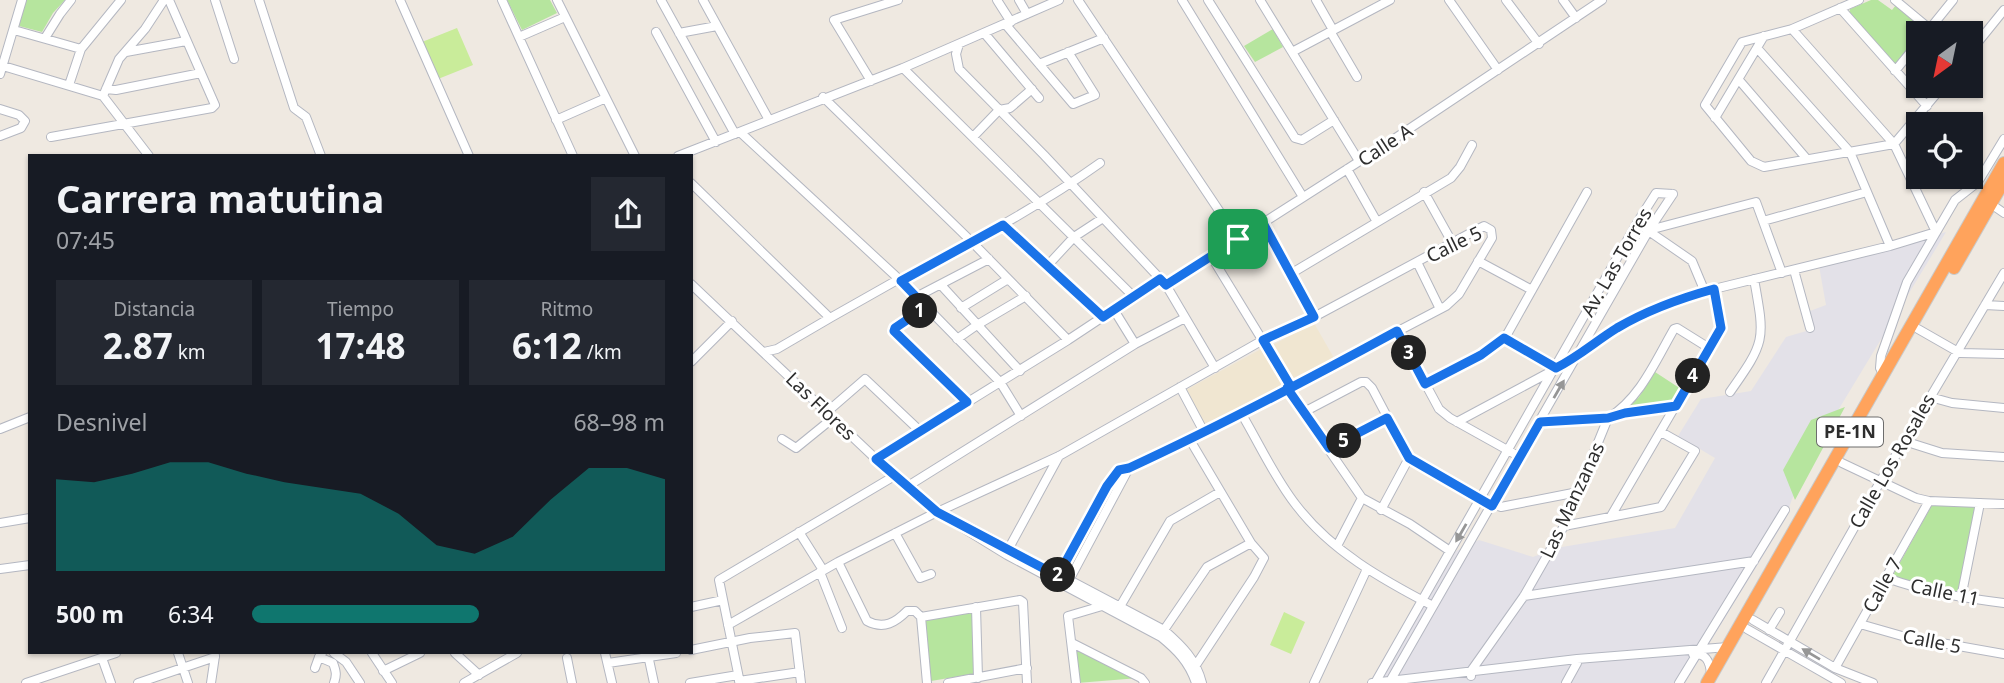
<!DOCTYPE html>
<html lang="es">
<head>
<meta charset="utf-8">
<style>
	body { margin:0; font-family:"Noto Sans",sans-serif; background:#242831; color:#f1f3f6; height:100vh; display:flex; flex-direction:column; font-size:26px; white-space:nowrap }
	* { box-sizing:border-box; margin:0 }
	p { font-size:23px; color:#9ea1a6 }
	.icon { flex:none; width:38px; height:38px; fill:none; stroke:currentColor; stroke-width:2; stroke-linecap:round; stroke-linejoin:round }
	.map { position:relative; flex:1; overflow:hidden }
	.details { position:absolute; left:28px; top:154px; width:665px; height:500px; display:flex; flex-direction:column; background:#171b24; border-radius:0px; box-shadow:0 2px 5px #0004 }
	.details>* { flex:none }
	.needle { width:46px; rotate:213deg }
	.buttons { position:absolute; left:1906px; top:21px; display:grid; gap:14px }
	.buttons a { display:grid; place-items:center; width:77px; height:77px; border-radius:0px; background:#171b24; box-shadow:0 2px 5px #0004; font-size:35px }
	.pin { position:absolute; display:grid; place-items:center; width:60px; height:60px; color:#fff; margin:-30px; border-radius:14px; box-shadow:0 4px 10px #0006 }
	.km { position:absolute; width:35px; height:35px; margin:-18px; border-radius:50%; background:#222; color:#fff; font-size:19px; line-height:35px; text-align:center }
	.round { display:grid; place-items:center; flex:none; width:74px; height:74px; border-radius:0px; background:#242831 }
	.headline { display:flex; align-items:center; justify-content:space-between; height:119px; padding:0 28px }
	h1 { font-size:38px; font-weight:700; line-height:52px }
	.stats { display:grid; grid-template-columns:repeat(3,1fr); gap:10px; height:119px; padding:7px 28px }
	.stats div { display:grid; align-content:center; border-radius:0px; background:#242831; text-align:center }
	.stats b { font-size:35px; font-weight:700 }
	.stats small { font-size:19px; font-weight:400 }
	.stats p { font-size:19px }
	.chart { height:196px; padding:14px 28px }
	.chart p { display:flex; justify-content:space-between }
	.chart svg { width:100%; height:126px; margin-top:7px; fill:#0f766e; opacity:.7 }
	ul { padding:0 28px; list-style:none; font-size:23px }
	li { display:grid; grid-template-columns:112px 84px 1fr; align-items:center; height:52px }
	li i { height:18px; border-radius:9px; background:#0f766e }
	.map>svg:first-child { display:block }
</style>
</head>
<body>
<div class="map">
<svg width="2004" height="683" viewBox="0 0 2004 683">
	<rect width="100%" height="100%" fill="#efe9e1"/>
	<path fill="#e3e1e8" d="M1946,232L1834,417L1792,499L1785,520L1685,683H1380L1456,551L1479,540L1533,557L1556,548L1675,528L1715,458L1678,436L1701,399L1751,391L1786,337L1813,329L1810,311L1826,305L1819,266Z"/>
	<path fill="#f0e6d1" d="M1314,323L1334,358L1291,379L1271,346Z
		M1261,349L1282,385L1202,426L1184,391Z"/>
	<path fill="#b6e59e" d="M26,0H65L53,13L42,32L19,26Z
		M507,0H550L557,13L522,30Z
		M1871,0H1878L1892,10L1896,5L1926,31L1924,33H1918V41L1897,67L1849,14L1850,9Z
		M1273,29L1283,47L1255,62L1244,46Z
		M1655,372L1681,389L1671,405L1625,410L1639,397Z
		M1845,407L1795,500L1783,470L1811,420Z
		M1933,503L1977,507L1960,595L1892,577Z
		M973,611V674L931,681L925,619Z
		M1074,646L1139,678L1077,683Z"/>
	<path fill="#c9ec9a" d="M457,28L473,65L438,79L422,42Z
		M1284,612L1305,622L1291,654L1270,645Z"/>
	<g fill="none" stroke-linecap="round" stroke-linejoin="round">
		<defs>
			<path id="minor" d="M215,0L234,59
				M259,0L294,108L306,117L321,156
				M400,0L469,156
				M502,0L573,156
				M557,0L635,156
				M661,0L735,134
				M703,0L769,120
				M997,0L1011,22
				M1019,0L1027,14
				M1078,0L1238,239
				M1182,0L1303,197
				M1208,0L1295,138L1302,140L1334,120
				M1260,0L1359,161
				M1316,0L1333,30
				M1449,0L1498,70
				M1506,0L1539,44
				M1563,0L1576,18
				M1859,0L1792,29L1742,42L1705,105L1751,161L1764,167L1894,144L1943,86
				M1895,0L1930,29
				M1840,8L1927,106
				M1006,25L1073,104L1095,95L1068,52
				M14,30L81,49
				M1330,31L1357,77
				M1928,31L1953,0
				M656,32L716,142
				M679,33L717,26
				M985,34L1039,98
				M519,37L565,17
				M45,38L60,14L71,0
				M959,44L956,54L959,69L1044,155L1166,285L1215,368
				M1757,48L1850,152L1890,246
				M126,52L186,41
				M1292,52L1390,0
				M1970,52L2004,10
				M1039,64L1104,38
				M0,65L103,96L149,156
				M903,68L1134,297
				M1895,71L1918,43
				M0,74L22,0
				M1739,80L1806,158
				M871,81L834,20L898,0
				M69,85L81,49L121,0
				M106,89L116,90L201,73
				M103,96L119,59L145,29L164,0
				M823,97L972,242L1068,340
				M0,109L19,115L25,121L21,128L0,136
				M1715,118L1764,36
				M556,120L606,98
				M740,132L901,281L1000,382L1021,416
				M51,137L212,108L215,105L169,0
				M973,137L999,110L1010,108L1032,89
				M678,156L903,68L1059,0
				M1347,169L1377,222
				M691,183L830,318L899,279
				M1424,192L1453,244
				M1991,204L2004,213
				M1763,221L1867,192
				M1263,223L1314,317
				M1637,223L1692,261L1705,292
				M1003,225L1103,317
				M1649,230L1756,202L1782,273
				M1211,256L1291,387
				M1478,261L1532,290
				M1417,262L1440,309
				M1048,265L1074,237L1103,218
				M1794,270L1810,328
				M1292,273L1451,178L1460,167L1472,145
				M901,281C968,244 1037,208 1100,163
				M691,284L876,459L937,512L1007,555L1161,637C1177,650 1189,662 1196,683
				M941,285L1020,371
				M1166,285L1391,141L1602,0
				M916,297L989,259
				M1985,305L2004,306
				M926,307L895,328L894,331L967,402
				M961,308L1008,279
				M1114,310L1135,344
				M1918,329L1960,353L2004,354
				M1397,331L1439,409L1450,418L1520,457
				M1505,338L1556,368
				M957,339L977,325L1026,296
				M764,352L777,349L830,318
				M691,362L732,321
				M1883,374L1880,368L1881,356L1907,282L1955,200L1978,182L2004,139
				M1425,384L1481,355L1505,338L1587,192
				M1180,387L1204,432
				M1287,389L1362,498L1337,546
				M1730,392C1766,341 1765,340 1754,279
				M1930,397L1952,403L2004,408
				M827,412L865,379L920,431
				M1304,412L1361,382H1366L1372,388L1409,458L1480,500L1501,507L1578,492
				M1241,413C1259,443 1274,477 1296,505C1331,551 1383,580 1433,606
				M1457,422L1578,357L1620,326L1664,307L1714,289L1890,246L1936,232L1894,144L1792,29
				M1540,422L1608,418L1625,413L1676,406
				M0,429L30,417
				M782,439L796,448L833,418
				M1190,440L1251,543L1264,558L1254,577L1194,668
				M1904,441L1942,453L2004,457
				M1329,448L1387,418
				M876,459L1068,340L1160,279
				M1842,463L1916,498L1929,501L2004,504
				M908,486L1135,344L1185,318
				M1362,498L1410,524L1450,551
				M1381,510L1409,458
				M1611,516L1721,328L1714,289
				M0,523L30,518
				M1564,526L1661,507L1695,451L1661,432
				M969,527L1164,630C1182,646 1196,659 1202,683
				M799,532L823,570
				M895,533L920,578L931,574
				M1009,548L1059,456
				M838,562L867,621C884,630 896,622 907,611H915L921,617L1020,600L1023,602L1027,683
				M0,569L30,565
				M820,572L842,628
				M1887,578C1925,592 1964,598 2004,603
				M1066,586L1129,468
				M1524,596L1754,561
				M1961,598L1980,503
				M691,607L723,600
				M976,607L978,678
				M1118,610L1170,521L1220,492
				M921,617L927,683
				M1753,620L1835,668L1873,683
				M1860,624L1902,636L2004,654
				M728,625L838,562L933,514L1059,456L1263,340L1314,317L1478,229L1484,226L1491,230L1492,238L1459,294L1446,306L1190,440L1129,468L1116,472L1055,581
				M1747,629L1841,683
				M1164,630L1207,567L1251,543
				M1769,630L1780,612
				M1072,643L1141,678L1145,683
				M691,650L750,638L795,633L801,683
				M178,653L188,683
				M322,653L319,657L333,663C336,671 337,675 334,683
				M334,653L346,662L360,683
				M372,653L392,683
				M455,653L479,675
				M605,653L612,683
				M1693,654C1706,653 1710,661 1711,674
				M648,655L654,683
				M102,658L111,683
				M567,658L572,683
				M608,663L676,653
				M315,668L319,657
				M1835,668L1929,501
				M383,671L420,653
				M1471,676V671L1524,596L1564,526L1608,418C1640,399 1656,360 1674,329L1677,328L1709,348
				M739,681L800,672
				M26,683L116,653
				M138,683L215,657
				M211,683L215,656
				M464,683L517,653
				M690,683L738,675
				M740,683L719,580L896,475
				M948,683L1027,668
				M1076,683L1068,616L1102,606
				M1314,683L1367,569
				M1372,683L1577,659L1728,647
				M1375,683L1637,223L1656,193L1673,194
				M1389,683L1649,230L1673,194
				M1566,683L1577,663V659
				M1679,683L1785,510
				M1766,683L1880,482L2004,273"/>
			<path id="highway" d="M1954,268L2004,181
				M1707,683L2004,163"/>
		</defs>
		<use href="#minor" stroke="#b4b7c1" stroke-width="10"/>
		<use href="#highway" stroke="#c9c9c9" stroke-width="14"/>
		<use href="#minor" stroke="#fff" stroke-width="8"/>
		<use href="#highway" stroke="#ffa35c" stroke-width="12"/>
	</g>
	<defs><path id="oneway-solid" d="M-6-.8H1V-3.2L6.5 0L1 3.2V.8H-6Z" transform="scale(1.75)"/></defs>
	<g fill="#969696">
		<use href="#oneway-solid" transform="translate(1559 389) rotate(-60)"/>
		<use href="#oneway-solid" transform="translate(1461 533) rotate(120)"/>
		<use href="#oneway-solid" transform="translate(1811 654) rotate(-149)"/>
	</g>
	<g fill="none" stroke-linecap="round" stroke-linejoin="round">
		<defs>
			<path id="route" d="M1238,239L1166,285L1160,279L1103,317L1003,225L901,281L926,307L895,328L894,331L967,402L876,459L937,512L1058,576L1107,486L1119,470L1129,468C1220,426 1309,379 1397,331L1425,384L1481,355L1504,338L1556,368C1578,357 1596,341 1617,328C1646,311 1681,298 1714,289L1721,328L1676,406L1625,413L1608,418L1540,422L1492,506L1409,458L1387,418L1329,448L1287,388L1291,387L1263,340L1314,317L1263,223L1238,239"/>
		</defs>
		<use href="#route" stroke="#fff" stroke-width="14"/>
		<use href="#route" stroke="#1a73e8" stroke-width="9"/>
	</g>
	<g text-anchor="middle" stroke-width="6" stroke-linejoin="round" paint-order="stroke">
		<rect fill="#fff" stroke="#6d6d6d" stroke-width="2" x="1817" y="417.5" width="66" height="29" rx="5"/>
		<g font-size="18" font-weight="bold" fill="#2e2e2e">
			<text x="1850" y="438">PE-1N</text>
		</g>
		<g font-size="19" fill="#2e2e2e" stroke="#fff">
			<text transform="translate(1385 145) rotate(-33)" y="7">Calle A</text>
			<text transform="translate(1454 244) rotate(-26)" y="7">Calle 5</text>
			<text transform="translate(1616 262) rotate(-60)" y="7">Av. Las Torres</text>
			<text transform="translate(821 406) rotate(44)" y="7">Las Flores</text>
			<text transform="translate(1892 461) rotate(-60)" y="7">Calle Los Rosales</text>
			<text transform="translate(1572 500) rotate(-65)" y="7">Las Manzanas</text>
			<text transform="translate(1882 585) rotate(-61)" y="7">Calle 7</text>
			<text transform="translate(1945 592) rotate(12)" y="7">Calle 11</text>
			<text transform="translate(1932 641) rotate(11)" y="7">Calle 5</text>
		</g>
	</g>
</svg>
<div class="buttons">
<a><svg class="needle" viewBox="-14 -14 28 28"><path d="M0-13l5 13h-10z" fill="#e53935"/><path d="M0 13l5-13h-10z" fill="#9ea1a6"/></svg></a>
<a><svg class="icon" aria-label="locate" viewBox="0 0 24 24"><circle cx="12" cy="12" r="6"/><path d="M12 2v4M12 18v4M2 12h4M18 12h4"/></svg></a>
</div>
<div class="pin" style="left:1238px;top:239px;background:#1e9e55"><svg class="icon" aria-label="arrive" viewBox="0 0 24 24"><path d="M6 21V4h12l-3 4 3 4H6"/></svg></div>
<b class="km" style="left:920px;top:311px">1</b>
<b class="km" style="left:1058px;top:575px">2</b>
<b class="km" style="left:1409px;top:353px">3</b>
<b class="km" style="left:1693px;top:376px">4</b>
<b class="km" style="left:1344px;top:441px">5</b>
<section class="details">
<div class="headline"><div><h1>Carrera matutina</h1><p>07:45</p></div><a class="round"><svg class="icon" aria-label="share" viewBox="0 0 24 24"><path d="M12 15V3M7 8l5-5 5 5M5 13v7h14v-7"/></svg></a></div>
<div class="stats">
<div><p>Distancia</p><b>2.87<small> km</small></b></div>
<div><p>Tiempo</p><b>17:48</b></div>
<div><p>Ritmo</p><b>6:12<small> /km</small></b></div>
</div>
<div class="chart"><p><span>Desnivel</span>68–98 m</p>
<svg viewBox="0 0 160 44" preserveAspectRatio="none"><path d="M0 44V12L10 13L20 10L30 6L40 6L50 10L60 13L70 15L80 17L90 24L100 35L110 38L120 32L130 19L140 8L150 8L160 12V44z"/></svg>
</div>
<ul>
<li><b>500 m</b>6:34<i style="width:55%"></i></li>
</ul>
</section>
</div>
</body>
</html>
